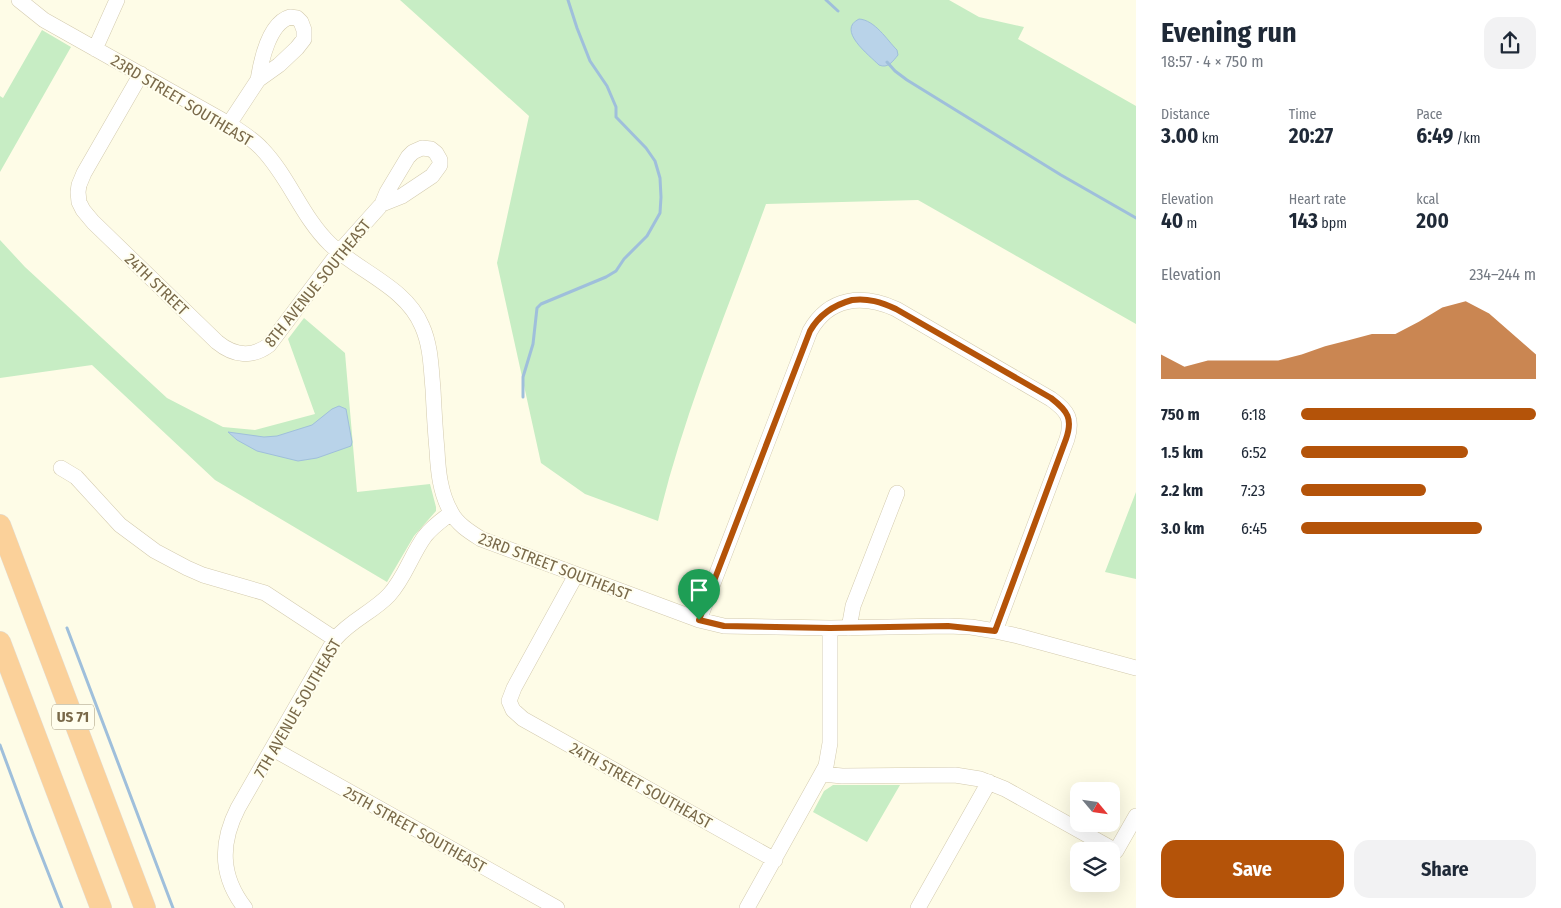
<!DOCTYPE html>
<html lang="en">
<head>
<meta charset="utf-8">
<style>
	body { margin:0; font-family:"Fira Sans Condensed",sans-serif; background:#f2f2f3; color:#1f2937; height:100vh; display:flex; flex-direction:column; font-size:19px; white-space:nowrap }
	* { box-sizing:border-box; margin:0 }
	p { font-size:16px; color:#747a83 }
	.icon { flex:none; width:28px; height:28px; fill:none; stroke:currentColor; stroke-width:2; stroke-linecap:round; stroke-linejoin:round }
	.map { position:relative; flex:1; overflow:hidden }
	.drawer { display:flex; flex-direction:column; background:#fff; width:425px }
	.drawer>* { flex:none }
	.needle { width:32px; rotate:119deg }
	.controls { position:absolute; left:1070px; top:782px; display:grid; gap:10px }
	.controls a { display:grid; place-items:center; width:50px; height:50px; border-radius:10px; background:#fff; box-shadow:0 5px 20px #0002; font-size:25px }
	.pin { position:absolute; display:grid; place-items:center; width:42px; height:42px; color:#fff; margin:-51px -21px; border-radius:50% 50% 50% 0; rotate:-45deg; box-shadow:0 0 5px #0007 }
	.pin .icon { rotate:45deg }
	.round { display:grid; place-items:center; flex:none; width:52px; height:52px; border-radius:15px; background:#f2f2f3 }
	.headline { display:flex; align-items:center; justify-content:space-between; height:85px; padding:0 25px }
	h1 { font-size:28px; font-weight:700; line-height:38px }
	.metrics { display:grid; grid-template-columns:repeat(3,1fr); gap:8px; height:85px; padding:5px 25px }
	.metrics div { display:grid; align-content:center }
	.metrics b { font-size:21px; font-weight:700 }
	.metrics small { font-size:14px; font-weight:400 }
	.metrics p { font-size:14px }
	.chart { height:140px; padding:10px 25px }
	.chart p { display:flex; justify-content:space-between }
	.chart svg { width:100%; height:90px; margin-top:5px; fill:#b45309; opacity:.7 }
	.cta { display:flex; gap:10px; margin-top:auto; padding:10px 25px }
	.cta a { flex:1; height:58px; border-radius:15px; background:#b45309; color:#fff; font-size:20px; font-weight:700; line-height:58px; text-align:center }
	.cta a+a { background:#f2f2f3; color:#1f2937 }
	ul { padding:0 25px; list-style:none; font-size:16px }
	li { display:grid; grid-template-columns:80px 60px 1fr; align-items:center; height:38px }
	li i { height:12px; border-radius:6px; background:#b45309 }
	main { display:flex; flex:1; min-height:0 }
	.map>svg:first-child { display:block }
</style>
</head>
<body>
<main>
<div class="map">
<svg width="1136" height="908" viewBox="0 0 1136 908">
	<rect width="100%" height="100%" fill="#fefce7"/>
	<path fill="#c7edc4" d="M400,0H949L979,17L1024,27L1018,39L1136,106V324L918,200L766,204C728,309 684,412 658,521L585,494L541,463L497,263L529,116Z
		M42,30L71,47L0,172V96L3,98Z
		M0,240L25,267L167,398L223,427L255,430L315,414L288,339L304,318L345,353L357,492L430,484L436,507V511L414,536L387,582L215,480L92,365L0,378Z
		M1136,492V579L1105,572Z
		M833,785H900L867,842L813,812L824,791Z"/>
	<path fill="#b9d3e9" stroke="#9fbfdb" d="M859,19C875,20 887,40 897,50L898,55C893,61 888,69 879,65C869,55 836,30 859,19Z
		M339,406L346,409L352,442L351,446L317,458L298,461L257,451L237,440L228,432L264,437L277,436L312,425L332,409Z"/>
	<g fill="none" stroke-linecap="round" stroke-linejoin="round">
		<path stroke="#9fbfdb" stroke-width="3" d="M826,0L838,11
			M887,62L895,71L907,80L1061,175L1136,218
			M523,397V377L533,344L537,308L541,304L606,277L616,271L624,259L647,236L660,213L661,197L660,178L655,161L646,148L616,117V107L607,86L590,61L577,28L568,0
			M67,628L173,908
			M0,745L33,834L62,908"/>
		<defs>
			<path id="minor" d="M19,0L44,20L229,124C240,131 253,139 262,149C289,177 302,217 330,244C359,272 406,287 422,326C431,346 431,368 433,389C434,409 435,429 437,450C438,470 440,493 451,512C457,524 470,532 481,539L699,620L724,626L830,628L948,626L971,627L995,631L1018,636L1136,668
				M95,49L117,0
				M141,74L84,173L79,185L78,192L79,202L83,210L93,222L217,342C234,356 252,358 269,345L339,252L382,204L387,192L408,157L413,152L422,148L431,149L436,153L440,160V165L432,176L402,196L382,204
				M229,124L258,80L279,65L297,48L304,39V30L301,22L297,18L290,17C269,23 261,61 258,80
				M61,468L76,477L120,525L155,551L187,568L203,575L265,593L335,639
				M576,575L514,688L509,701L513,710L523,719L775,860
				M699,620L810,331C829,297 862,294 896,309L1051,399C1068,411 1073,419 1067,439L995,631
				M849,628L853,606L897,493
				M273,749L557,908
				M823,774L842,776L955,775L980,779L1005,789L1116,851L1136,816
				M245,908C220,876 220,843 238,808L335,639C351,620 373,612 389,595C405,578 411,555 425,536C432,527 442,520 451,513
				M747,908L826,766L830,743V628
				M918,908L989,782"/>
			<path id="highway" d="M0,525L145,908
				M0,642L101,908"/>
		</defs>
		<use href="#minor" stroke="#d3caae" stroke-width="16"/>
		<use href="#highway" stroke="#e2ded7" stroke-width="22"/>
		<use href="#minor" stroke="#fff" stroke-width="15"/>
		<use href="#highway" stroke="#fbd19a" stroke-width="21"/>
	</g>
	<g fill="none" stroke-linecap="round" stroke-linejoin="round">
		<defs>
			<path id="route" d="M852,300C868,298 881,302 896,309L1051,398C1068,411 1073,419 1066,439L995,631L948,626L830,628L724,626L699,620L810,331C819,315 834,305 852,300Z"/>
		</defs>
		<use href="#route" stroke="#fff" stroke-width="10"/>
		<use href="#route" stroke="#b45309" stroke-width="6"/>
	</g>
	<g text-anchor="middle" stroke-width="4" stroke-linejoin="round" paint-order="stroke">
		<rect fill="#fffeee" stroke="#a1967a" stroke-width="1" x="52" y="704.5" width="42" height="25" rx="4"/>
		<g font-size="15" font-weight="bold" fill="#796949">
			<text x="73" y="722">US 71</text>
		</g>
		<g font-size="16" fill="#796949" stroke="#fffeee">
			<text transform="translate(182 100) rotate(31)" y="6">23RD STREET SOUTHEAST</text>
			<text transform="translate(317 283) rotate(-51)" y="6">8TH AVENUE SOUTHEAST</text>
			<text transform="translate(157 284) rotate(44)" y="6">24TH STREET</text>
			<text transform="translate(555 566) rotate(21)" y="6">23RD STREET SOUTHEAST</text>
			<text transform="translate(297 708) rotate(-60)" y="6">7TH AVENUE SOUTHEAST</text>
			<text transform="translate(641 785) rotate(29)" y="6">24TH STREET SOUTHEAST</text>
			<text transform="translate(415 829) rotate(29)" y="6">25TH STREET SOUTHEAST</text>
		</g>
	</g>
</svg>
<div class="controls">
<a><svg class="needle" viewBox="-14 -14 28 28"><path d="M0-13l5 13h-10z" fill="#e53935"/><path d="M0 13l5-13h-10z" fill="#747a83"/></svg></a>
<a><svg class="icon" aria-label="layers" viewBox="0 0 24 24"><path d="M12 4l9 5-9 5-9-5zM3 14l9 5 9-5"/></svg></a>
</div>
<div class="pin" style="left:699px;top:620px;background:#1e9e55"><svg class="icon" aria-label="arrive" viewBox="0 0 24 24"><path d="M6 21V4h12l-3 4 3 4H6"/></svg></div>
</div>
<section class="drawer">
<div class="headline"><div><h1>Evening run</h1><p>18:57 · 4 × 750 m</p></div><a class="round"><svg class="icon" aria-label="share" viewBox="0 0 24 24"><path d="M12 15V3M7 8l5-5 5 5M5 13v7h14v-7"/></svg></a></div>
<div class="metrics">
<div><p>Distance</p><b>3.00<small> km</small></b></div>
<div><p>Time</p><b>20:27</b></div>
<div><p>Pace</p><b>6:49<small> /km</small></b></div>
</div>
<div class="metrics">
<div><p>Elevation</p><b>40<small> m</small></b></div>
<div><p>Heart rate</p><b>143<small> bpm</small></b></div>
<div><p>kcal</p><b>200</b></div>
</div>
<div class="chart"><p><span>Elevation</span>234–244 m</p>
<svg viewBox="0 0 160 44" preserveAspectRatio="none"><path d="M0 44V32L10 38L20 35L30 35L40 35L50 35L60 32L70 28L80 25L90 22L100 22L110 16L120 9L130 6L140 12L150 22L160 32V44z"/></svg>
</div>
<ul>
<li><b>750 m</b>6:18<i style="width:100%"></i></li>
<li><b>1.5 km</b>6:52<i style="width:71%"></i></li>
<li><b>2.2 km</b>7:23<i style="width:53%"></i></li>
<li><b>3.0 km</b>6:45<i style="width:77%"></i></li>
</ul>
<div class="cta"><a>Save</a><a>Share</a></div>
</section>
</main>
</body>
</html>
